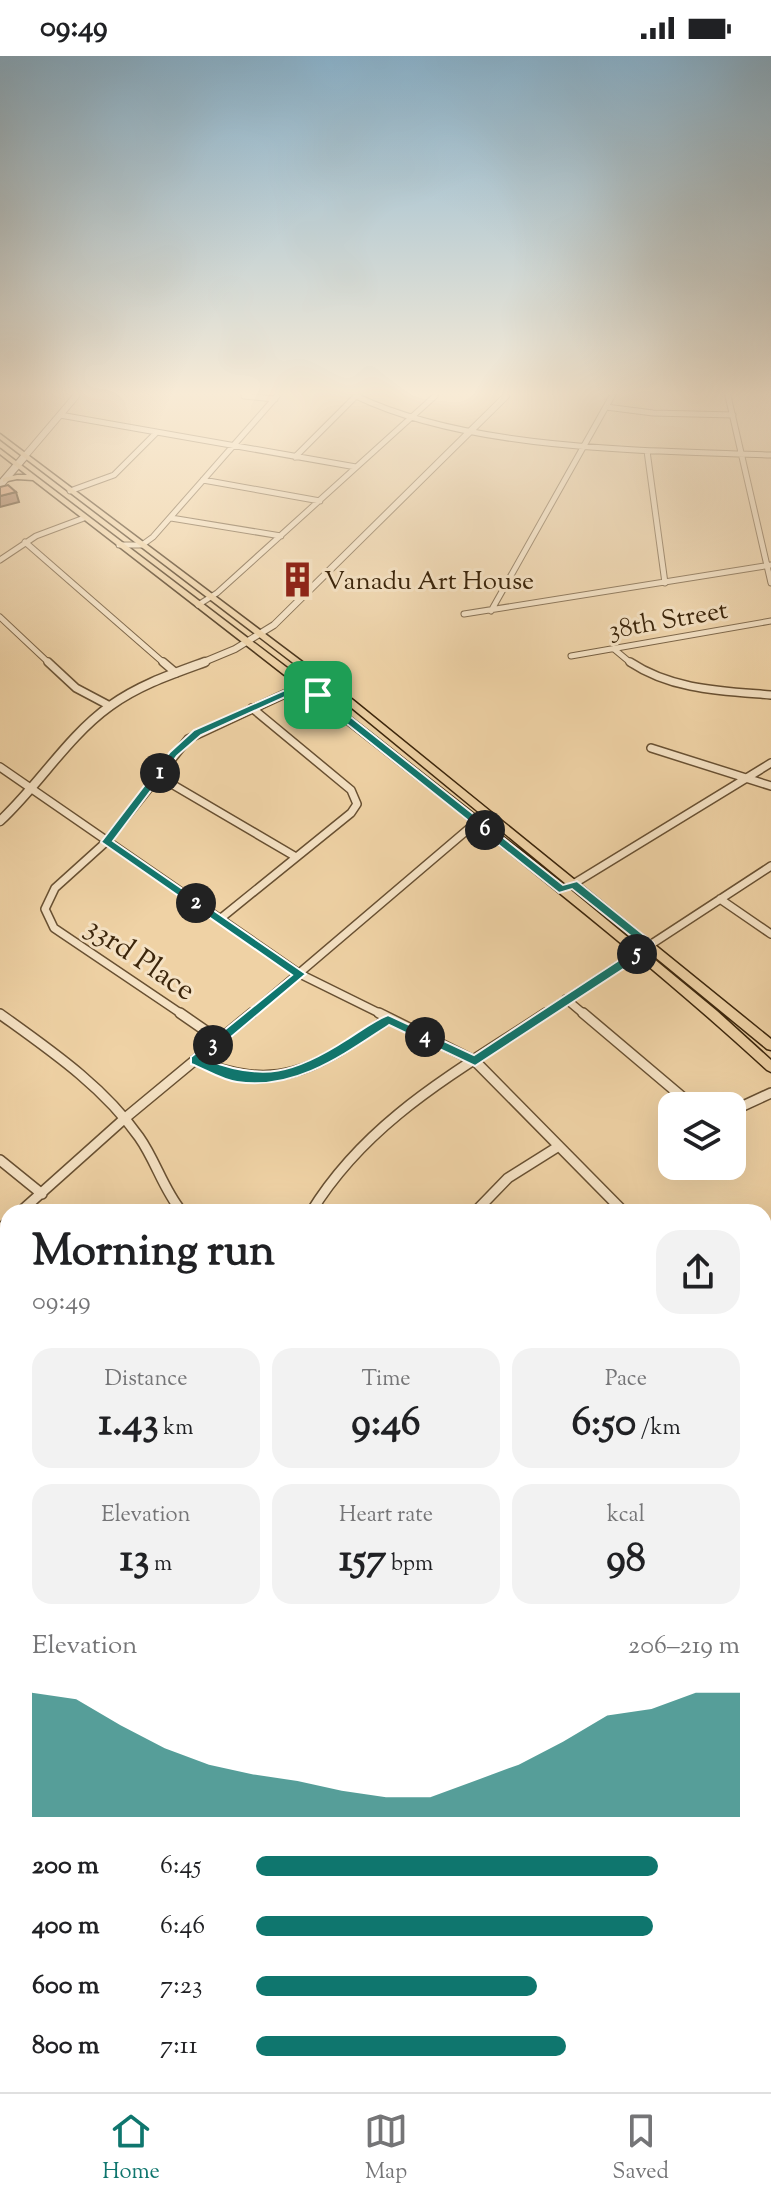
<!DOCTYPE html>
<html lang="en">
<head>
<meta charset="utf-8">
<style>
	body { margin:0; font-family:"Sorts Mill Goudy",serif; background:#f2f2f2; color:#202124; height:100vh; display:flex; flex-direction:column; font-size:30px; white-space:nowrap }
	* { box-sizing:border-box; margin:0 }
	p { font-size:26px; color:#757577 }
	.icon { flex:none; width:44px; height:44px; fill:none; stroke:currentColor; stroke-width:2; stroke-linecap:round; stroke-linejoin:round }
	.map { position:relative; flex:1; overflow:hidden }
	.details { position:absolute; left:0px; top:1148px; width:772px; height:888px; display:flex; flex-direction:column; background:#fff; border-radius:24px 24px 0 0; box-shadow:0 8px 32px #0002 }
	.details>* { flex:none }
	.buttons { position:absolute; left:658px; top:1036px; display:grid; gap:16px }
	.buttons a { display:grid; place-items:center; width:88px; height:88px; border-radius:16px; background:#fff; box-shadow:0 8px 32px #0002; font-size:40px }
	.pin { position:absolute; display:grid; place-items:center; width:68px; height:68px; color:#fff; margin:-34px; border-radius:16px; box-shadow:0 4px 12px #0006 }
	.km { position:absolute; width:40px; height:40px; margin:-20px; border-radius:50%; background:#222; color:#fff; font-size:22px; line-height:40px; text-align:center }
	.round { display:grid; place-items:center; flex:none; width:84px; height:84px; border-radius:24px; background:#f2f2f2 }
	.head { display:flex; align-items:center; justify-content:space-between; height:136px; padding:0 32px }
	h1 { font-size:44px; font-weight:700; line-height:60px }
	.stats { display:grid; grid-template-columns:repeat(3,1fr); gap:12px; height:136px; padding:8px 32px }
	.stats div { display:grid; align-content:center; border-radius:20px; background:#f2f2f2; text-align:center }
	.stats b { font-size:40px; font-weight:700 }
	.stats small { font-size:22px; font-weight:400 }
	.stats p { font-size:22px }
	.chart { height:224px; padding:16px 32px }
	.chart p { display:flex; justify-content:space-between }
	.chart svg { width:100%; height:144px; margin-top:8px; fill:#0f766e; opacity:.7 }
	ul { padding:0 32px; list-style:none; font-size:26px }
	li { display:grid; grid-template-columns:128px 96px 1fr; align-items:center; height:60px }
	li i { height:20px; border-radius:10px; background:#0f766e }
	.status { display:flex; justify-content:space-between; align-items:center; height:56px; padding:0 40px; background:#fff; direction:ltr }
	.status svg { height:22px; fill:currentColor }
	.tab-bar { display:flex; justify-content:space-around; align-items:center; height:112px; border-top:2px solid #e0e0e0; background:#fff; font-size:22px; color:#757577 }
	.tab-bar a { display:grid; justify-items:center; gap:4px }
	.tab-bar .current { color:#0f766e }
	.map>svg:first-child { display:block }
</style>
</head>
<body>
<div class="status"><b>09:49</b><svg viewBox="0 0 49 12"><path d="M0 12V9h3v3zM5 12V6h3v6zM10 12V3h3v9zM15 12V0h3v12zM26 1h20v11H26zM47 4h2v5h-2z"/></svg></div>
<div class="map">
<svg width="771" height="2036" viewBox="0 0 771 2036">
	<rect width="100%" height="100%" fill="#efd2a5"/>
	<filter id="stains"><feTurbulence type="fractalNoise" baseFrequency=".0025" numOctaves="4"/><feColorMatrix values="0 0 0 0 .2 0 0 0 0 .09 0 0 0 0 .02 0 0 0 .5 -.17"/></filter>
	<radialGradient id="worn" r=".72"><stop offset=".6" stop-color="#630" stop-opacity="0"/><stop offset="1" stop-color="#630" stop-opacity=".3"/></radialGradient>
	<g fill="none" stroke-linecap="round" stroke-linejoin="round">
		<defs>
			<path id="minor-far3" d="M244,340L275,343
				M356,340C471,395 644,394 771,399
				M728,340L771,527
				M606,351L653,357L733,359
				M60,359L356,411
				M647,395L665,527
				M295,401L356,340
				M203,424L320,445
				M70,435L114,419L156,377
				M171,462L281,480
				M25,486L165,608
				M119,489H142L153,481L277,340
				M0,504L36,480L84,462
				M198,549L217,537L435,340
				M491,555L612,340
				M464,558L771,509
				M0,561L50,608
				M614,593L632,608
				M571,600L771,565"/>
			<path id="minor-far2" d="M48,606L76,632L110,650
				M163,606L176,617
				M630,606C672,634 722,635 771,639
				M651,692L771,730
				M0,711L300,918L383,959
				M158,720L296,801
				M570,830L771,707
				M720,843L771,878
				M220,863L351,757L357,748L351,734L252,652
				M566,943L585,959
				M183,959L54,872L45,853L55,832L106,786L188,683L304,629
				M250,959L486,758
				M543,959L771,810"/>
			<path id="minor-far1" d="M180,957L219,984
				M379,957L475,1005L624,1156
				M583,957L693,1050
				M0,958C50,994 103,1030 139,1081C156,1105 163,1133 182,1156
				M195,1004C282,1039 316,1011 388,963
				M732,1055L771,1037
				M0,1104L42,1138
				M20,1156L124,1063L252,957
				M311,1156C368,1063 457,1016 546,957
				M475,1156L508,1122L559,1090
				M0,1173L8,1166
				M0,1257L8,1262
				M0,1329L8,1322
				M764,1376L771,1401"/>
			<path id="minor" d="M0,1544L8,1545
				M764,1551L771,1549
				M0,1741H8
				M764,1754L771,1752
				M0,2017L8,2007
				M403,2028L404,2036"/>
			<path id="tertiary-far1" d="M25,400L76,340
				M199,608L235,593L274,569L506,340"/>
			<path id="tertiary" d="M0,765C39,729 67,681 110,650C139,629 172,618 205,606"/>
			<path id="secondary-far1" d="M0,429L25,400"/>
			<path id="secondary" d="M764,2009L771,2007
				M692,2036L713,2028"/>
			<path id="primary" d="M0,378L353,644L771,983V994L767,993L347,648L0,383Z
				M0,393L307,627L567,831L717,955L771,1004V1016L767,1014C667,922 561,838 455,753C315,642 174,533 33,424L17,423L3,426V422L17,419H27L0,398Z"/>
		</defs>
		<use href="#minor-far3" stroke="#685032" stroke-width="7"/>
		<use href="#minor-far2" stroke="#685032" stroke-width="10"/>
		<use href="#minor-far1" stroke="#685032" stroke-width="12"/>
		<use href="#minor" stroke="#685032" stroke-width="15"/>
		<use href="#tertiary-far1" stroke="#685032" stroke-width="8"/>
		<use href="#tertiary" stroke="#685032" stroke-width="11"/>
		<use href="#secondary-far1" stroke="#3b250b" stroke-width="9"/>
		<use href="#secondary" stroke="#3b250b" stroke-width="19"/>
		<use href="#primary" stroke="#3b250b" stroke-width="3"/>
		<use href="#minor-far3" stroke="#f5e2c4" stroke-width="5"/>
		<use href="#minor-far2" stroke="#f5e2c4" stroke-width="7"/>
		<use href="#minor-far1" stroke="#f5e2c4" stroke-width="9"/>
		<use href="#minor" stroke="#f5e2c4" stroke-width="12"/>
		<use href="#tertiary-far1" stroke="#f5e2c4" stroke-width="6"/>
		<use href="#tertiary" stroke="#f5e2c4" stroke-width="8"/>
		<use href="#secondary-far1" stroke="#f5e2c4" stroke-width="7"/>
		<use href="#secondary" stroke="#f5e2c4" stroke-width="16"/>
		<use href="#primary" fill="#efd2a5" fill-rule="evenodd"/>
	</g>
	<path fill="#9d7257" stroke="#3b250b" stroke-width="2" d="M16,436L19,446L0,451V440Z"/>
	<path fill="#e0a37c" stroke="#3b250b" stroke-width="2" d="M8,429L16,436L0,440V431Z"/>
	<linearGradient id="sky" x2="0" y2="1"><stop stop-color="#89b5d1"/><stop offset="0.54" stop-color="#f8ebd6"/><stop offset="1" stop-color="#f8ebd6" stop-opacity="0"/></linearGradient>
	<rect width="771" height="625" fill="url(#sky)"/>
	<path fill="#0f766e" stroke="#fff" stroke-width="2" fill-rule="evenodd" d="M301,627H308L563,829L577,825L654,887V893L475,1010L389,969C343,999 295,1035 237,1026C221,1024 205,1013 191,1008V1001L292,919L101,786L170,696L194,674ZM303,633L559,837L572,833L642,889L474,999L388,959C373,965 359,976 346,984C295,1017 263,1026 205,1003L306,918L113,785L177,700L201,679Z"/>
	<defs>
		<symbol id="building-bare" viewBox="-9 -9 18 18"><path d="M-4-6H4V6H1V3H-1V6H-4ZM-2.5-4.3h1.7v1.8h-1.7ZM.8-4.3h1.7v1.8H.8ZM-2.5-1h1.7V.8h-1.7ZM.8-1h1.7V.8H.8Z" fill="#8f2418" stroke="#f5e2c4" stroke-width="2.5" paint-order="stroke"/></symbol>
	</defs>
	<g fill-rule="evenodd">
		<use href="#building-bare" x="272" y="498" width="51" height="51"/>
	</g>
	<g text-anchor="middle" stroke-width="6" stroke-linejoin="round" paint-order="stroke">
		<g font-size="26" fill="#3b250b" stroke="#f5e2c4" text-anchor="start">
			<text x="324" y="533">Vanadu Art House</text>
		</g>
		<g font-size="26" fill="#3b250b" stroke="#f5e2c4">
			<text transform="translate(668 563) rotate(-10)" y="9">38th Street</text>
		</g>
		<g font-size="30" fill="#3b250b" stroke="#f5e2c4">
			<text transform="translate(141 902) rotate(34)" y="10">33rd Place</text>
		</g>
	</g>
	<rect width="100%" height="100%" filter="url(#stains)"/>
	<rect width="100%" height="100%" fill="url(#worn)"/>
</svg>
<div class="buttons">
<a><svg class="icon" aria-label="layers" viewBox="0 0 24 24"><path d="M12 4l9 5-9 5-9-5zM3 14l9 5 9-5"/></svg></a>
</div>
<div class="pin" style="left:318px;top:639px;background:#1e9e55"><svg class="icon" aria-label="arrive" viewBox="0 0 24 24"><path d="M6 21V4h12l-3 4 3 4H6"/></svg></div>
<b class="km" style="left:160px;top:717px">1</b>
<b class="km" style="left:196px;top:847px">2</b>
<b class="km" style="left:213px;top:989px">3</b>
<b class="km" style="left:425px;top:981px">4</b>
<b class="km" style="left:637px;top:898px">5</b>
<b class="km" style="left:485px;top:774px">6</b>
<section class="details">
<div class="head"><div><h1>Morning run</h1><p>09:49</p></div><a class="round"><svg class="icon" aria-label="share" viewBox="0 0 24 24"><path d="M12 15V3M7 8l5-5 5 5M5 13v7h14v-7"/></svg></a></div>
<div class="stats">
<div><p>Distance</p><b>1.43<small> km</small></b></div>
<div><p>Time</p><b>9:46</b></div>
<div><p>Pace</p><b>6:50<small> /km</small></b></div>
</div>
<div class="stats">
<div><p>Elevation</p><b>13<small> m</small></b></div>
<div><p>Heart rate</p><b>157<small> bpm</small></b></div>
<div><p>kcal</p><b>98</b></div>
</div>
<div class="chart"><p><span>Elevation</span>206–219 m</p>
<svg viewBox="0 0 160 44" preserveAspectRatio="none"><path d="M0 44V6L10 8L20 16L30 23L40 28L50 31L60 33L70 36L80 38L90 38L100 33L110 28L120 21L130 13L140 11L150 6L160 6V44z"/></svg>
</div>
<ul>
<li><b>200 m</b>6:45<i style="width:83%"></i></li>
<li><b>400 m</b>6:46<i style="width:82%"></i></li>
<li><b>600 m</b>7:23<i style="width:58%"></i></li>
<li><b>800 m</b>7:11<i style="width:64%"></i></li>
</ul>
</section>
</div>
<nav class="tab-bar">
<a class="current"><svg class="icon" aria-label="home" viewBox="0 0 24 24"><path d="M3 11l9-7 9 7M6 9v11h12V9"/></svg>Home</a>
<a><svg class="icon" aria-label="map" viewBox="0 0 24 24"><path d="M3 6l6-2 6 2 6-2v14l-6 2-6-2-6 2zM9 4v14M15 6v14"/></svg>Map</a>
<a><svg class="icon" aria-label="saved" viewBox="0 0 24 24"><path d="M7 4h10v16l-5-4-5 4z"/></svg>Saved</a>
</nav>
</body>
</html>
